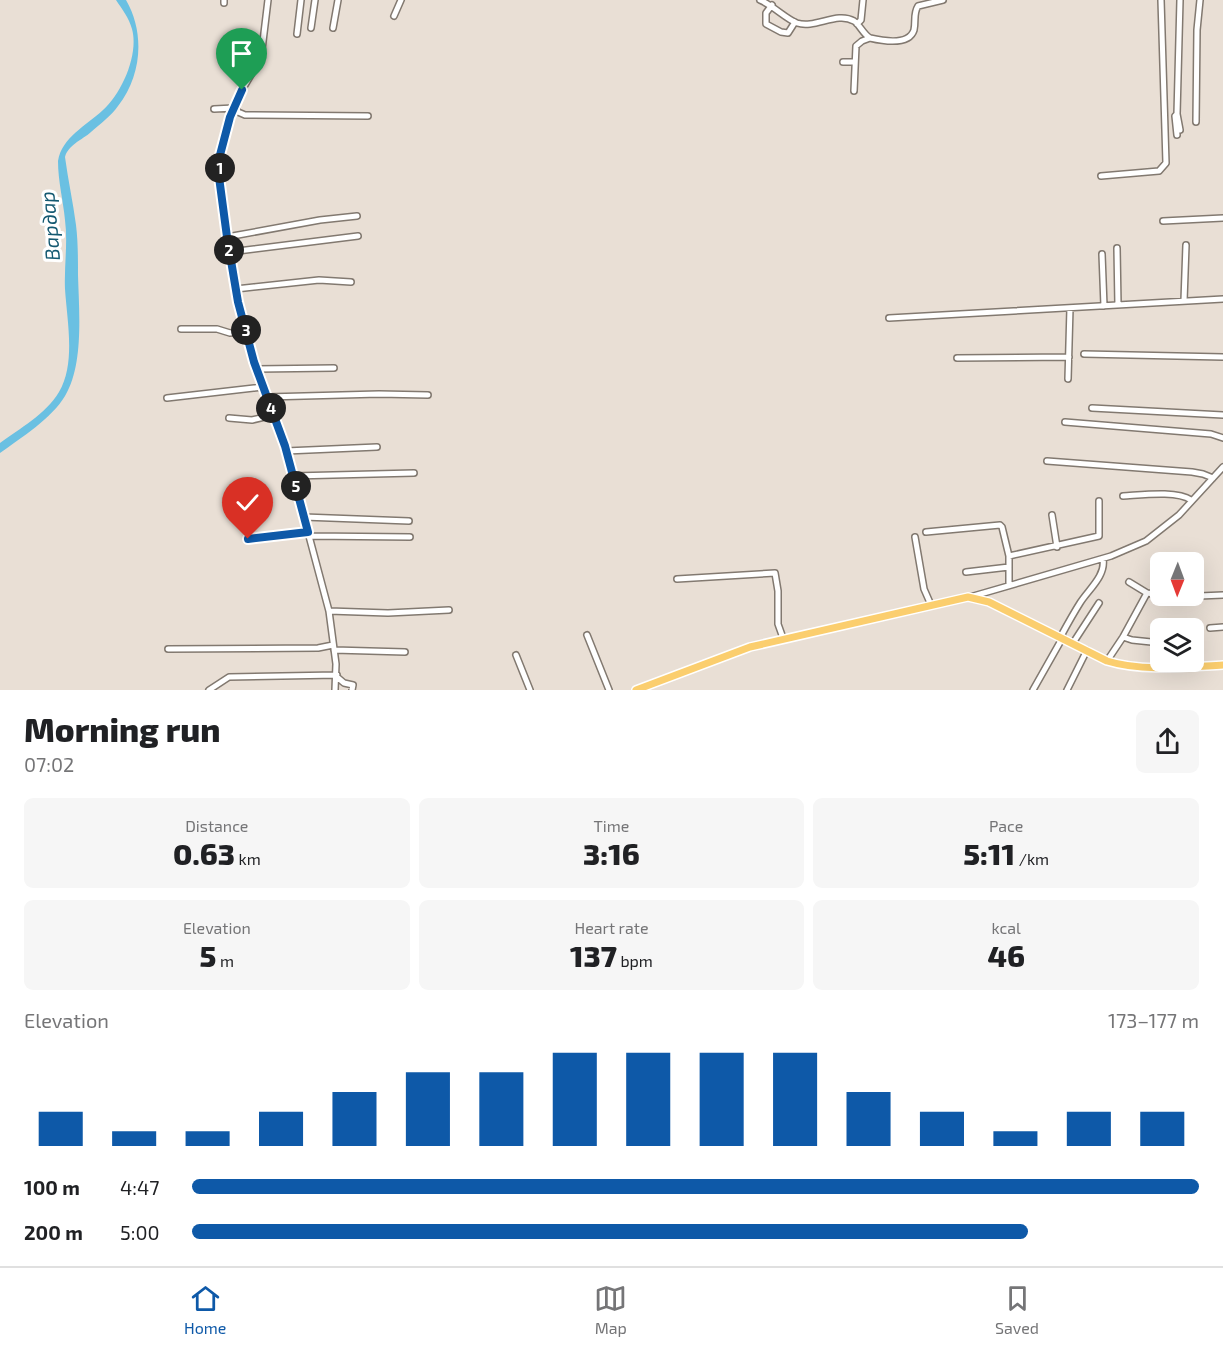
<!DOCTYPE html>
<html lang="en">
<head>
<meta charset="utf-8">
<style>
	body { margin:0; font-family:"Exo 2",sans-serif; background:#f6f6f6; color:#202124; height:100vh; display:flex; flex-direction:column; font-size:22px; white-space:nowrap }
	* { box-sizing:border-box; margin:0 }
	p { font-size:20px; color:#757577 }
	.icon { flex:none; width:33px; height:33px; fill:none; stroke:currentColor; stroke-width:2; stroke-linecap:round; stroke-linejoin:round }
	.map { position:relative; height:690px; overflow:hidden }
	.details { display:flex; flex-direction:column; background:#fff; flex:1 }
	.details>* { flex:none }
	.needle { width:39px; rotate:181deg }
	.fabs { position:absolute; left:1150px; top:552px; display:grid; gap:12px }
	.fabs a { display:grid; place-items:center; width:54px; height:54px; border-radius:9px; background:#fff; box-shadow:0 6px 24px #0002; font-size:30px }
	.pin { position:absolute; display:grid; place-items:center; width:51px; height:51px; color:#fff; margin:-62px -26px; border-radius:50% 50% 50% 0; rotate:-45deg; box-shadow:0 0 6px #0007 }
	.pin .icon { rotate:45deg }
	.km { position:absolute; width:30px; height:30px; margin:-15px; border-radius:50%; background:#222; color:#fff; font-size:16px; line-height:30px; text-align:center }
	.round { display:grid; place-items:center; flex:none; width:63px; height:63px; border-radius:9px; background:#f6f6f6 }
	.head { display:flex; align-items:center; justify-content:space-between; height:102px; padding:0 24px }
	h1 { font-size:33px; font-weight:800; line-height:45px }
	.metrics { display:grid; grid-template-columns:repeat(3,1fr); gap:9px; height:102px; padding:6px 24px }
	.metrics div { display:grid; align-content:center; border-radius:9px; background:#f6f6f6; text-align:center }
	.metrics b { font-size:30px; font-weight:800 }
	.metrics small { font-size:16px; font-weight:400 }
	.metrics p { font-size:16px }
	.chart { height:168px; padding:12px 24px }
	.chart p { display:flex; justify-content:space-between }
	.chart svg { width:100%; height:108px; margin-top:6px; stroke:#0e59a8; stroke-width:6 }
	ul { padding:0 24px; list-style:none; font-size:20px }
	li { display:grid; grid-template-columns:96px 72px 1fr; align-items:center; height:45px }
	li i { height:15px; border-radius:8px; background:#0e59a8 }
	.tab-bar { display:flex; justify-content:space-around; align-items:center; height:84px; border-top:2px solid #e0e0e0; background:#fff; font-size:16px; color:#757577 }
	.tab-bar a { display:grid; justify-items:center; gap:3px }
	.tab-bar .selected { color:#0e59a8 }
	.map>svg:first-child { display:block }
</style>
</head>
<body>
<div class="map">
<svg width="1223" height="690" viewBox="0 0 1223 690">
	<rect width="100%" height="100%" fill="#e9dfd5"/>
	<path fill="#6ac0e2" d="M116,0H126C145,33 142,75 118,106C111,116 100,124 91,132C82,140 68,145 65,157C68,180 73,202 76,225C78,241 78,259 78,275C79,311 84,365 65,396C52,418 21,438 0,453V443C20,428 45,415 59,392C76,363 67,321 65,289C64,266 68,243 65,220C63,200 58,181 58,161C62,137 86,126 103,110C122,93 139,54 132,29C129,18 122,9 116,0Z"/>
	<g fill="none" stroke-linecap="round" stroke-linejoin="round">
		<defs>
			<path id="minor" d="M268,0L261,58L242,90L230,117L223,140L219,177L238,302L254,362L285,446L329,611L336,664L335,690
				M760,0C774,6 786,19 797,23C815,29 837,11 854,21C860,25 863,34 870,38C883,41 909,46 914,30C916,21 913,14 918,6L943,0
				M224,3V0
				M772,5L766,13V24L781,32L788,33L795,22
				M394,16L401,0
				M857,24L861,20L863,0
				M311,28L315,0
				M333,28L338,0
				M297,34L301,0
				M843,62H855
				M854,91L856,46L862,41L870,38
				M235,105L238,112L245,115L368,116
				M214,109L234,108
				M1177,114L1180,130
				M1196,122L1197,30L1200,0
				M1177,135L1175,116L1177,114L1180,0
				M1101,176L1159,171L1166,163L1161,0
				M1163,221L1223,218
				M227,237L320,220L357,216
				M1117,248L1118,305
				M230,252L358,236
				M1102,254L1104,306
				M236,289L319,280L351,282
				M1184,301L1186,245
				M889,318L1223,299
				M181,329H217L230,333L246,331
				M1084,354L1223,357
				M957,358L1069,357
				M257,369L334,368
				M1068,379L1070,308
				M267,397L379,394L428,395
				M167,398L263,387
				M1092,408L1223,415
				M229,418L252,420L273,415
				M1065,422L1211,434L1223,438
				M286,451L377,447
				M1047,461L1192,472L1203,474L1213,478
				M293,476L414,473
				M1123,496C1141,495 1177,490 1191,500
				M1052,515L1057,547
				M304,517L409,521
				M926,532L1000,525L1002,527L1009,556V585
				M309,536L410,537
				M915,537L924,589L931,605
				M248,539L308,532
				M1009,556L1099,536V501
				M966,572L1009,567
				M677,579L775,573L778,591V624L783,638
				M1129,582L1147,593L1161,595
				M1163,596L1176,597L1223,595
				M970,597L1111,556L1146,541L1179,515L1223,467
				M329,611L388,613L449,610
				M1210,628L1223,627
				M587,635L609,690
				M1061,636C1067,625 1073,614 1080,603C1088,590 1106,576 1103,559
				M1123,637L1132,640L1161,643
				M1073,643L1099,603
				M168,649L318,648L333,645
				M334,650L405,652
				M516,655L530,690
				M1107,661L1123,637L1147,593
				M337,677L344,683L353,685L352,690
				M209,690L229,677L337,675
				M1033,690L1063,637
				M1067,690L1087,650"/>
			<path id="major" d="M636,690L750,647L968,597L989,602L1107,661C1143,672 1186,667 1223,665"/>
		</defs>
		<use href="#minor" stroke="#827970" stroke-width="8"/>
		<use href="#major" stroke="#fff" stroke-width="10"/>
		<use href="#minor" stroke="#fff" stroke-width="5"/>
		<use href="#major" stroke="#fbce6e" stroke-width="7"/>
	</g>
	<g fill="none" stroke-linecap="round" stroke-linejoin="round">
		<defs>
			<path id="route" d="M242,90L230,117L220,155L219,177L227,237L238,302L254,362L285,446L308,532L248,539"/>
		</defs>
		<use href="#route" stroke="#fff" stroke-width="12"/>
		<use href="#route" stroke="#0e59a8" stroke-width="8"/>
	</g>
	<g text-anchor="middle" stroke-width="6" stroke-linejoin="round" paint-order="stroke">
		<g font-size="20" font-style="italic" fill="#145971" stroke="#fff">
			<text transform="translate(50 226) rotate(-95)" y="7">Вардар</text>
		</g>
	</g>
</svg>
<div class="fabs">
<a><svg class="needle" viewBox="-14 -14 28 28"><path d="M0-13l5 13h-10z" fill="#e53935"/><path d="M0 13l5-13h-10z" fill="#757577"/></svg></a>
<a><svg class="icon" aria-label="layers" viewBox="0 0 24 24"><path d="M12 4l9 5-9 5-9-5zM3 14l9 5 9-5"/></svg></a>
</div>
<div class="pin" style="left:242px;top:90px;background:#1e9e55"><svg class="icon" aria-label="arrive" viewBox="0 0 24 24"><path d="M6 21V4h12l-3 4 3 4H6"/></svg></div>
<div class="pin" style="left:248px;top:539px;background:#d93025"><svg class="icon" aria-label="check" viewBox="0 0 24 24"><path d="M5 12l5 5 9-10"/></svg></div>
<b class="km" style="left:220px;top:168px">1</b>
<b class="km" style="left:229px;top:250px">2</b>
<b class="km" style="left:246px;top:330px">3</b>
<b class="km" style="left:271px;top:408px">4</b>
<b class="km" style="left:296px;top:486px">5</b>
</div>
<section class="details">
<div class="head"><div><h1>Morning run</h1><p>07:02</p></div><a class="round"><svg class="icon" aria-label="share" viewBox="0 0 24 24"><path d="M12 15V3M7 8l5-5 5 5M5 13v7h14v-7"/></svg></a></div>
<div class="metrics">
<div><p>Distance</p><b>0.63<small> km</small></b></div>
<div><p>Time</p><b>3:16</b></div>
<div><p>Pace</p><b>5:11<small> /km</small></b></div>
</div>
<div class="metrics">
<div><p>Elevation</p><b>5<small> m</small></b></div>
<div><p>Heart rate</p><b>137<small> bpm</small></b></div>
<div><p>kcal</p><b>46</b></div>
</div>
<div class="chart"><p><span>Elevation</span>173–177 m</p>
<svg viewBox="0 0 160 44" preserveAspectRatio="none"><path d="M5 44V30M15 44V38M25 44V38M35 44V30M45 44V22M55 44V14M65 44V14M75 44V6M85 44V6M95 44V6M105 44V6M115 44V22M125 44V30M135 44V38M145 44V30M155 44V30"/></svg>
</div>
<ul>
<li><b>100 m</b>4:47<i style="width:100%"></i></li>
<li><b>200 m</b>5:00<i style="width:83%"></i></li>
</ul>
</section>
<nav class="tab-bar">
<a class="selected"><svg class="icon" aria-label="home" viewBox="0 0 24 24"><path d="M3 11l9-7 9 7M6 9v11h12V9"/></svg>Home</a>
<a><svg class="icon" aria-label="map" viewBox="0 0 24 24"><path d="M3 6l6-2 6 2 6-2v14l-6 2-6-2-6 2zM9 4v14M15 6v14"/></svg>Map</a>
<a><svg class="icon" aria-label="saved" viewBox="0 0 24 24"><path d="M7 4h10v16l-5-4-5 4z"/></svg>Saved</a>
</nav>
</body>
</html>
